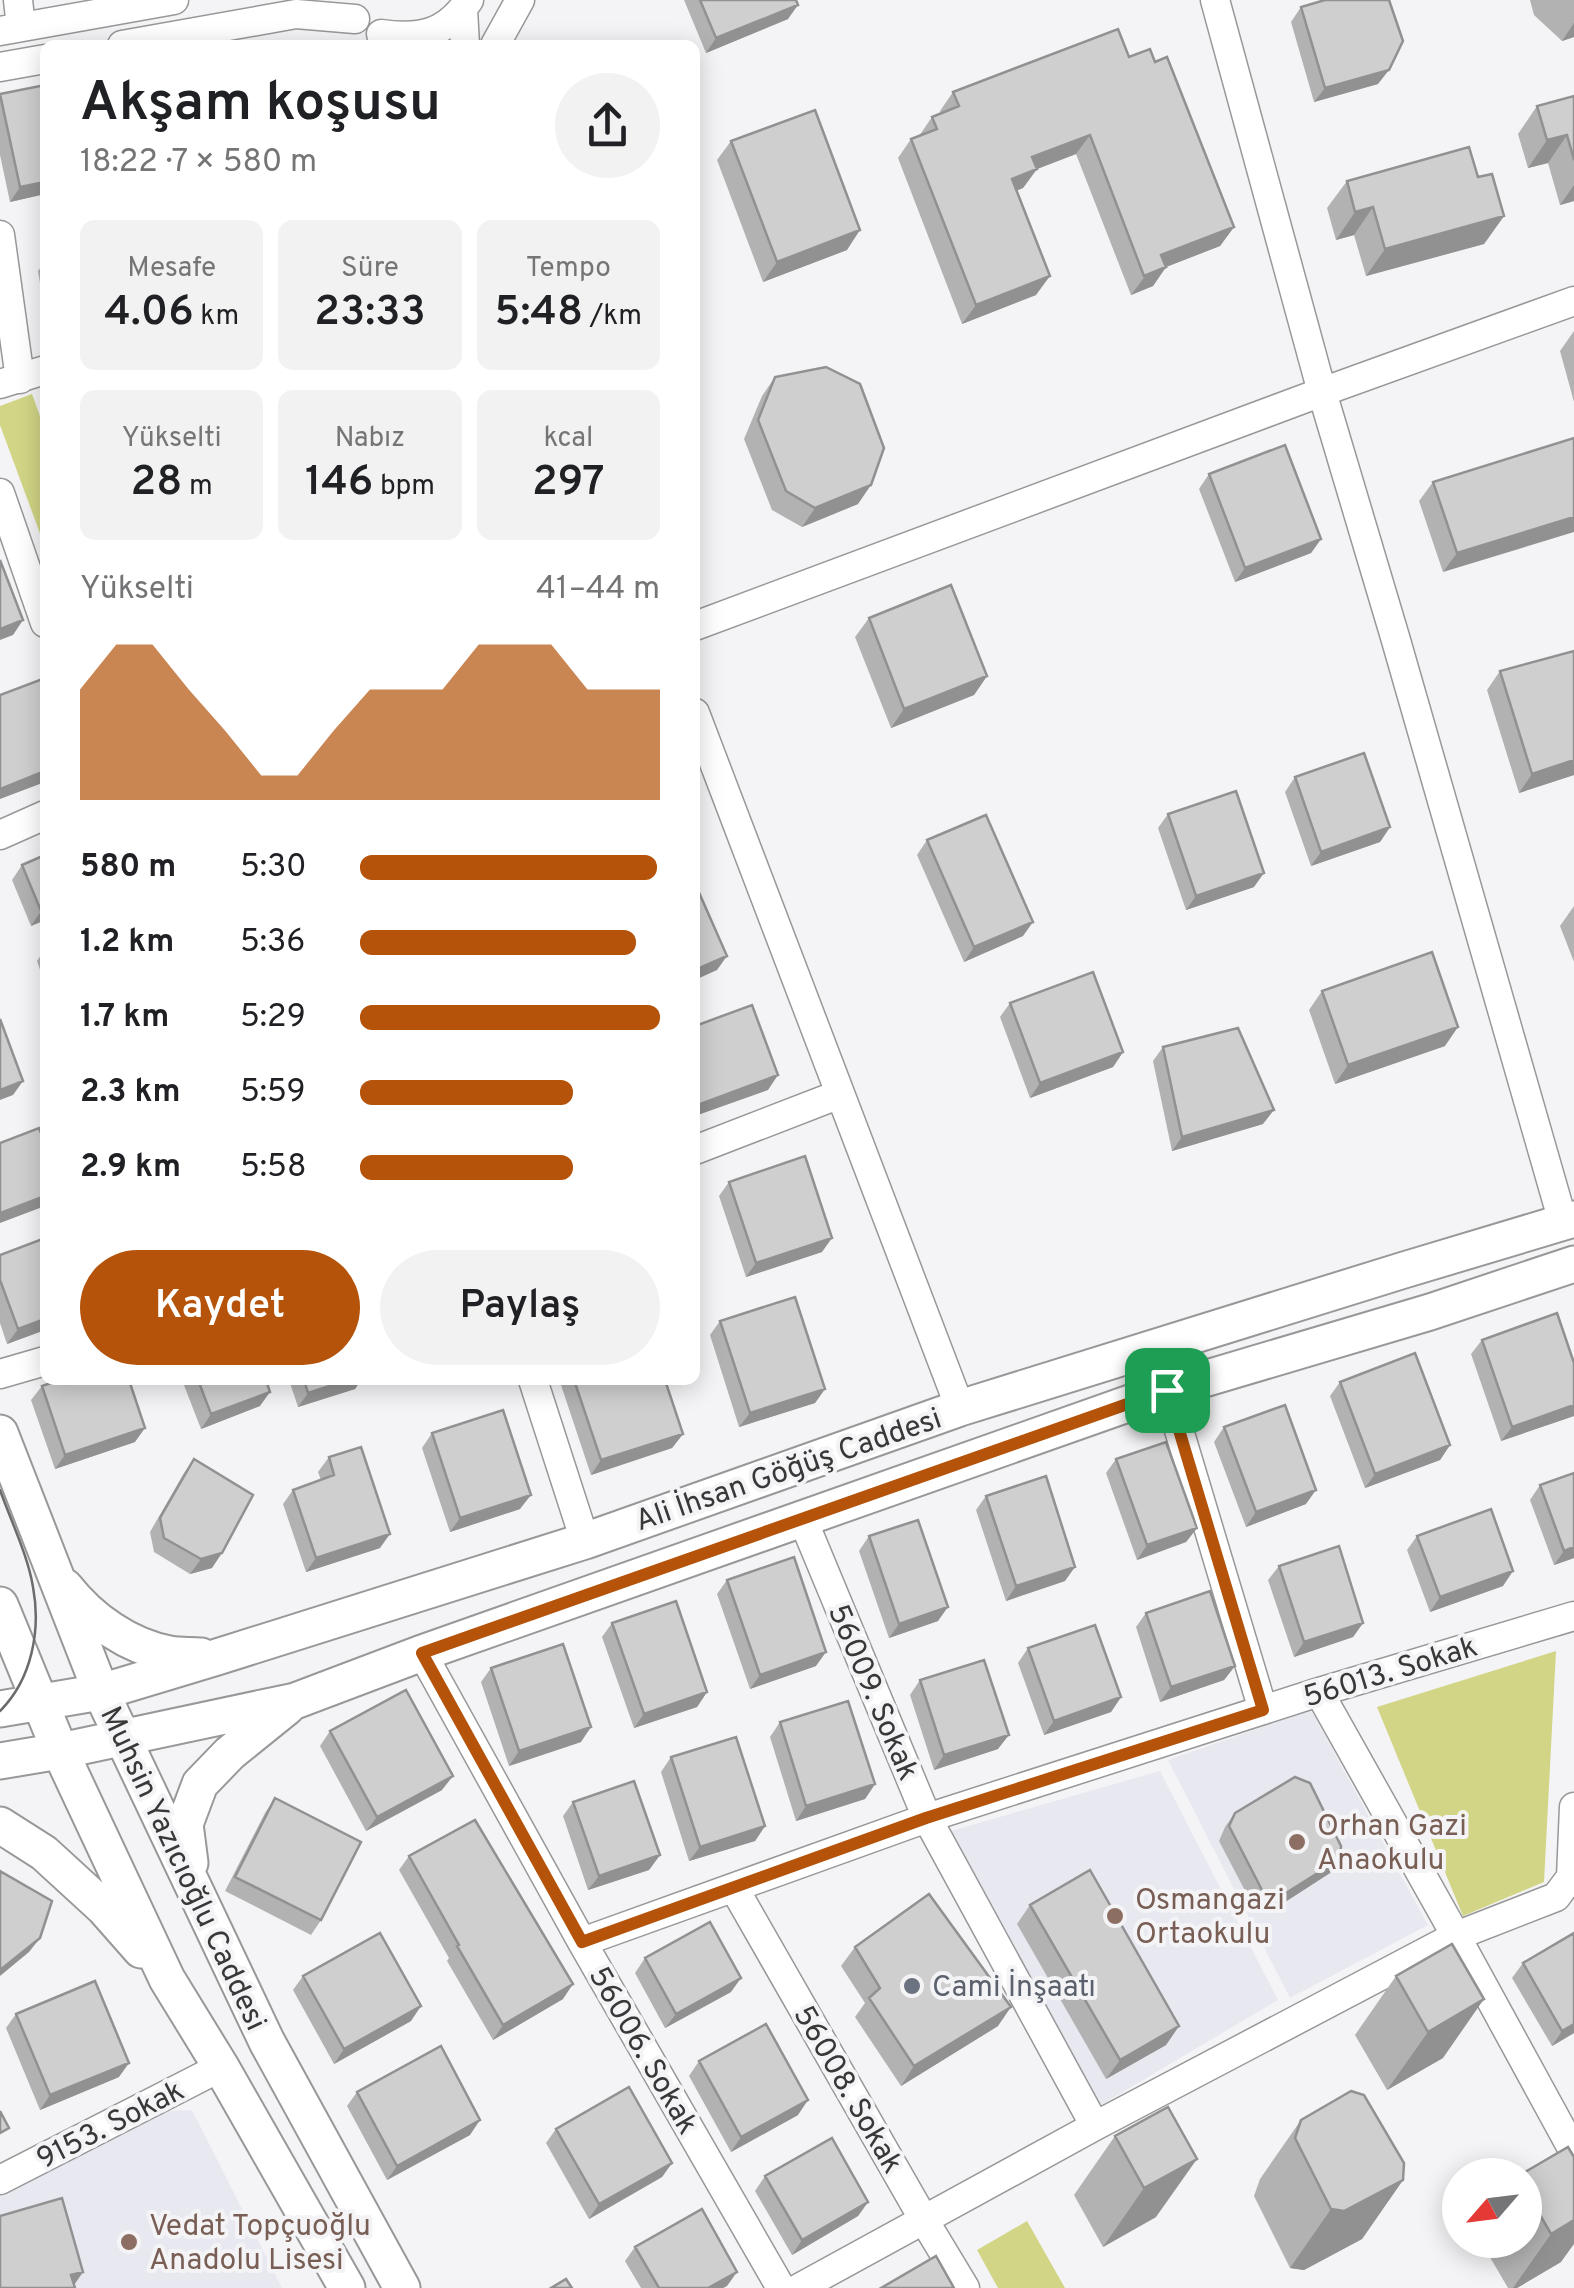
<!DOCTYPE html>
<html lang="tr">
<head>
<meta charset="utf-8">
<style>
	body { margin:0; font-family:Overpass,sans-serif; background:#f2f2f2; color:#202124; height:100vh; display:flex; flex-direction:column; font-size:38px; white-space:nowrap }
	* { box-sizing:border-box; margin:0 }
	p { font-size:32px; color:#757577 }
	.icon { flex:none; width:55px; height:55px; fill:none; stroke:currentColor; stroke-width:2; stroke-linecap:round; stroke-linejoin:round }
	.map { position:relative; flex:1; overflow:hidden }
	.side { position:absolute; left:40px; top:40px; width:660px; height:1345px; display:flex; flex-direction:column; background:#fff; border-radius:15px; box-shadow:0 5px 25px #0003 }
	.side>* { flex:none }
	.needle { width:65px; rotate:242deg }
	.tools { position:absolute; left:1442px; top:2158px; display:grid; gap:20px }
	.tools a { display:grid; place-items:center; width:100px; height:100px; border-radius:50%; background:#fff; box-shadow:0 5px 25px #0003; font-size:50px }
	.pin { position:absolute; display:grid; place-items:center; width:85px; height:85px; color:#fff; margin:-42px; border-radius:20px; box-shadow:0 5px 15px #0006 }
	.round { display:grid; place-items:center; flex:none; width:105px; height:105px; border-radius:52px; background:#f2f2f2 }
	.summary { display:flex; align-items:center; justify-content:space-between; height:170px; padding:0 40px }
	h1 { font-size:55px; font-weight:600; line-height:75px }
	.metrics { display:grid; grid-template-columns:repeat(3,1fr); gap:15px; height:170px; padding:10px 40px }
	.metrics div { display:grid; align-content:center; border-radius:15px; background:#f2f2f2; text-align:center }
	.metrics b { font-size:42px; font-weight:600 }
	.metrics small { font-size:28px; font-weight:400 }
	.metrics p { font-size:28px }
	.chart { height:280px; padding:20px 40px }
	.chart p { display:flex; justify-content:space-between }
	.chart svg { width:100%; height:180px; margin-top:10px; fill:#b45309; opacity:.7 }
	.primary-button { display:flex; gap:20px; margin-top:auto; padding:20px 40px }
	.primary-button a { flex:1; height:115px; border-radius:60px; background:#b45309; color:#fff; font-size:40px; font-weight:600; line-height:115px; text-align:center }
	.primary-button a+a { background:#f2f2f2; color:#202124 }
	ul { padding:0 40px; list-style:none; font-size:32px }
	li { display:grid; grid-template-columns:160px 120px 1fr; align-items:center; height:75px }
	li i { height:25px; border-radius:12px; background:#b45309 }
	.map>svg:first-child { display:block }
</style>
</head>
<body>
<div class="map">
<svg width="1574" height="2288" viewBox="0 0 1574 2288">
	<rect width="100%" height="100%" fill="#f4f4f6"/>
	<path fill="#e8e8f1" d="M1311,1710L1428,1925L1290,1998L1168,1760Z
		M1160,1771L1278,2000L1099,2106L951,1831Z
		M192,2110L282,2288H0V2196L168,2111Z"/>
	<path fill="#d1d585" d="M32,394L45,430V547L0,425V406Z
		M1556,1651L1544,1882L1463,1916L1377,1707Z
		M1027,2221L1065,2288H998L977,2250Z"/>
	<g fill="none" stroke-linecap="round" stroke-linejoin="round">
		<defs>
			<path id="minor" d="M18,0L21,27
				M1215,0L1322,392L1395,637L1563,1222
				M463,9L465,45
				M0,31L174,0
				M381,34C419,39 446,35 469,0
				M122,45L296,14L355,19
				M495,45L520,0
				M0,67L45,59
				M0,235L20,379
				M0,384L45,370
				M0,493L45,623
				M695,626L1322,392L1574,301
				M695,713L960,1408
				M0,835L45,815
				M695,1150L840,1094
				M0,1374L45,1361
				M533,1380L585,1541
				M1167,1390L1263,1710
				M803,1520L927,1818L1095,2126
				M422,1653L582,1942L781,2288
				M1319,1692L1456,1936L1574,2152
				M734,1888L924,2220L965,2288
				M582,1942L927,1818L1319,1692L1574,1616
				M0,2180L221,2067
				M799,2288L1095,2126L1456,1936L1556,1897L1571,1877L1574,1807"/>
			<path id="major" d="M0,1433L101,1692L267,2042L402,2288
				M65,1587C91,1620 128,1646 169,1654C180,1656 191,1655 201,1656
				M0,1605L60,1751L167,1979L221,2067L347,2288
				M0,1709L101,1692L217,1657L585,1541L960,1408L1404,1270L1574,1219
				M0,1761L60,1751L295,1701L422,1653L1167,1390L1430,1312L1574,1264
				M0,1825L44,1853L104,1908L141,1950
				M190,1863L185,1824L200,1784L230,1753L287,1707"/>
		</defs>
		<use href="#minor" stroke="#989899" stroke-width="31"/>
		<use href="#major" stroke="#989899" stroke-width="39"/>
		<use href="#minor" stroke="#fff" stroke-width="28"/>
		<use href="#major" stroke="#fff" stroke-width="35"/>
		<path stroke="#6b6b6c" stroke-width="2.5" d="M0,1490C11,1521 28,1556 33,1587C41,1630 32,1679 0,1711"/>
	</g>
	<path fill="#b2b2b3" d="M684,0H796L788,19L706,53Z
		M1530,0H1574V37L1562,41L1534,15Z
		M1301,7L1378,84L1314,102L1291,22Z
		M1129,57L1155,62L1234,227L1220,246L1166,267L1153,286L1131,295L1076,154L1037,169L1023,188L1016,191L1036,295L962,324L898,158L911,139L919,136L932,117L941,114L940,111L953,92Z
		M45,85V194L10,202L0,155V94Z
		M1574,96V201L1560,205L1548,163L1528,168L1518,134L1537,106Z
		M731,141L847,250L763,282L717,160Z
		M1478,177L1504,216L1484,244L1366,276L1354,235L1336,240L1327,208L1347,181Z
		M45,262V313L38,271Z
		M1574,331V402L1560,351Z
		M775,377L858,504L802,527L772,510L744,439L762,396Z
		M1574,438L1443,572L1419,501L1433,482Z
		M1209,474L1321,539L1311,553L1235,582L1199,489Z
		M869,618L987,676L974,695L891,728L855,637Z
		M1574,651V775L1519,793L1487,690L1500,671Z
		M1295,777L1390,827L1380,842L1311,866L1285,792Z
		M1168,814L1254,887L1186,910L1158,828Z
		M927,840L1023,936L964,962L917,855Z
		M22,865L45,920L31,926L12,880Z
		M1574,906V962L1560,926Z
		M45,949V984L37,961Z
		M1322,991L1445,1046L1335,1084L1309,1010Z
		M1010,1003L1123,1052L1113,1067L1030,1098L1000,1017Z
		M1163,1047L1263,1124L1172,1151L1153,1061Z
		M729,1182L822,1252L746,1277L719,1196Z
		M0,1255L45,1330L7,1344L0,1323Z
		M720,1321L825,1389L815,1403L739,1427L710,1335Z
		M1482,1340L1574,1363V1416L1501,1441L1471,1354Z
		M182,1380H266L260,1406L201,1429Z
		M289,1380H361L355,1389L298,1407Z
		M564,1380H665L683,1434L672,1448L591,1475L561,1385Z
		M1340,1382L1450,1445L1440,1460L1365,1488L1330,1396Z
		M42,1386L135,1442L55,1469L31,1400Z
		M1224,1427L1306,1504L1246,1527L1214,1442Z
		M432,1433L520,1509L450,1532L422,1448Z
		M329,1457L380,1548L306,1572L283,1504L293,1490L321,1480L318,1472Z
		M194,1459L212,1568L190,1574L154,1552L150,1532L184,1473Z
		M1116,1459L1197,1528L1186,1542L1137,1560L1106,1473Z
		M1540,1485L1574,1558L1554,1565L1530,1500Z
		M986,1496L1065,1581L1006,1601L976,1510Z
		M869,1536L938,1621L889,1638L859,1551Z
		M1417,1536L1503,1586L1430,1612L1407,1550Z
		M1279,1566L1363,1623L1353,1637L1294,1657L1268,1580Z
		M727,1580L816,1666L750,1689L717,1594Z
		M1146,1613L1235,1666L1224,1680L1160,1702L1136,1627Z
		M612,1623L707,1692L697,1707L634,1728L602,1637Z
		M1028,1648L1121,1697L1111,1712L1044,1735L1018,1663Z
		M491,1668L581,1742L509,1766L481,1682Z
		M920,1680L998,1749L934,1770L910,1695Z
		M780,1722L875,1784L865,1799L796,1821L770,1737Z
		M330,1731L442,1790L366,1831L320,1746Z
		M671,1757L765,1826L755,1841L689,1861L661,1772Z
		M275,1798L321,1920L311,1935L225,1891L265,1813Z
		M573,1802L660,1855L649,1870L588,1890L563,1816Z
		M1235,1813L1330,1873L1268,1913L1253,1906L1219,1841L1225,1827Z
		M409,1856L563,1999L493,2040L447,1961L449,1958L399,1870Z
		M1030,1905L1179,2026L1166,2045L1106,2079L1017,1924Z
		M1574,1933V2033L1552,2046L1512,1978L1523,1963Z
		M855,1947L998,2026L901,2086L855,2017L865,2003L841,1966Z
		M645,1958L731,1992L665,2028L635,1973Z
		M303,1976L411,2021L334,2064L293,1990Z
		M1396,1976L1443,2058L1387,2090L1355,2035Z
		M16,2014L119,2077L40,2110L6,2028Z
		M699,2061L798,2115L731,2152L689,2076Z
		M357,2092L470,2135L387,2180L347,2106Z
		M1168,2107L1156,2217L1103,2247L1074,2195L1115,2136Z
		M1301,2120L1403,2180L1362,2239L1304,2270L1290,2268L1254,2196L1260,2179Z
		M556,2129L672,2163L662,2177L589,2219L546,2143Z
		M1568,2147L1561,2262L1517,2288H1508L1480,2240H1525V2175Z
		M765,2176L868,2202L858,2216L792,2255L755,2191Z
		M635,2247L727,2286L723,2288H641L625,2261Z"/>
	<path fill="#919192" d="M798,5L788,19L706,53L716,38Z
		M1574,23V37L1562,41Z
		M1389,70L1378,84L1314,102L1325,88Z
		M1090,135L1076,154L1037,169L1023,188L998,198L1012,179L1032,157Z
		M1567,135L1548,163L1528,168L1547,140Z
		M45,182V194L10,202L20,187Z
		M1574,185V201L1560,205Z
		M1373,207L1354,235L1336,240L1355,212Z
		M1504,216L1484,244L1366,276L1385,249Z
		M1234,227L1220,246L1166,267L1153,286L1131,295L1161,255Z
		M860,230L847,250L763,282L777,262Z
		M1050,276L1036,295L962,324L976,305Z
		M871,485L858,504L802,527L815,508Z
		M1574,517V532L1443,572L1457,553Z
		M1321,539L1311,553L1235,582L1245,568Z
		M23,620L13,635L0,640V629Z
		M987,676L974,695L891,728L904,709Z
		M1574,760V775L1519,793L1532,774Z
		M45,771V782L0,799V789Z
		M1390,827L1380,842L1311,866L1321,852Z
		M1264,873L1254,887L1186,910L1196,896Z
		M45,909V920L31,926L41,911Z
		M1033,922L1023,936L964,962L974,947Z
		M727,956L717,970L695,980V970Z
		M1458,1027L1445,1046L1335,1084L1348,1065Z
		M1123,1052L1113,1067L1030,1098L1040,1083Z
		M778,1075L768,1090L695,1116V1106Z
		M23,1081L13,1095L0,1100V1090Z
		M1274,1110L1263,1124L1172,1151L1182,1137Z
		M45,1196V1206L0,1223V1213Z
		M832,1238L822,1252L746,1277L756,1263Z
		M45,1319V1330L7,1344L18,1329Z
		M348,1380H361L355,1389L298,1407L308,1393Z
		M825,1389L815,1403L739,1427L750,1413Z
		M270,1392L260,1406L201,1429L211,1414Z
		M1574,1405V1416L1501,1441L1512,1427Z
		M145,1428L135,1442L55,1469L65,1455Z
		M683,1434L672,1448L591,1475L601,1460Z
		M1450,1445L1440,1460L1365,1488L1375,1474Z
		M1316,1490L1306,1504L1246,1527L1256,1512Z
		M531,1495L520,1509L450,1532L460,1518Z
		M1197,1528L1186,1542L1137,1560L1147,1545Z
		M390,1534L380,1548L306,1572L316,1558Z
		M1574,1547V1558L1554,1565L1564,1551Z
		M222,1553L212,1568L190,1574L201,1559Z
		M1075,1567L1065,1581L1006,1601L1016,1586Z
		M1513,1571L1503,1586L1430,1612L1440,1597Z
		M948,1607L938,1621L889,1638L899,1624Z
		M1363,1623L1353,1637L1294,1657L1304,1642Z
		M826,1652L816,1666L750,1689L760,1675Z
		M1235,1666L1224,1680L1160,1702L1171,1687Z
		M707,1692L697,1707L634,1728L644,1714Z
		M1121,1697L1111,1712L1044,1735L1054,1721Z
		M591,1727L581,1742L509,1766L519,1751Z
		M1009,1735L998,1749L934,1770L944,1755Z
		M453,1776L442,1790L366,1831L377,1817Z
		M875,1784L865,1799L796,1821L806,1806Z
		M765,1826L755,1841L689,1861L700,1847Z
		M660,1855L649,1870L588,1890L599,1876Z
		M1340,1859L1330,1873L1268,1913L1278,1898Z
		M40,1938L29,1952L0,1976V1970Z
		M741,1978L731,1992L665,2028L676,2014Z
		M573,1984L563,1999L493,2040L503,2025Z
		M1484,1999L1443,2058L1387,2090L1428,2032Z
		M421,2006L411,2021L334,2064L344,2049Z
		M1011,2007L998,2026L901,2086L914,2066Z
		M1574,2024V2033L1552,2046L1562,2031Z
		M1179,2026L1166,2045L1106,2079L1120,2060Z
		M129,2063L119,2077L40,2110L50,2095Z
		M808,2100L798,2115L731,2152L741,2137Z
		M480,2120L470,2135L387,2180L397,2166Z
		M1197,2159L1156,2217L1103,2247L1144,2188Z
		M672,2163L662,2177L589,2219L599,2204Z
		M1403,2180L1362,2239L1304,2270L1290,2268L1331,2209Z
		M868,2202L858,2216L792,2255L802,2240Z
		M1574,2220V2244L1561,2262L1517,2288H1513L1551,2234Z
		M83,2272L72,2288L71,2275Z
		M737,2272L727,2286L723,2288H708Z"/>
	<path fill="#cfcfd0" stroke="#919192" stroke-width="2.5" d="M700,0H796L798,5L716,38Z
		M1325,0H1389L1403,41L1389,70L1325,88L1301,7Z
		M1118,29L1129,57L1150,49L1155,62L1167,57L1234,227L1161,255L1166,267L1144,276L1090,135L1032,157L1037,169L1012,179L1050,276L976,305L911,139L937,129L932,117L959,106L953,92Z
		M45,85V182L20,187L0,94Z
		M1574,96V160L1567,135L1547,140L1537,106Z
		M815,110L860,230L777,262L731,141Z
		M1469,147L1478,177L1492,174L1504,216L1385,249L1373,207L1355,212L1347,181Z
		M826,367L860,384L884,448L871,485L815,508L786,491L758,420L775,377Z
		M1574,438V517L1457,553L1433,482Z
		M1285,445L1321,539L1245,568L1209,474Z
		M0,560L23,620L0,629Z
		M951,585L987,676L904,709L869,618Z
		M1574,651V760L1532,774L1500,671Z
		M45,678V771L0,789V695Z
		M1364,753L1390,827L1321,852L1295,777Z
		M1236,791L1264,873L1196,896L1168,814Z
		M986,815L1033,922L974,947L927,840Z
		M45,855V909L41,911L22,865Z
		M697,888L727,956L695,970V889Z
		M1432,952L1458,1027L1348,1065L1322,991Z
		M1093,972L1123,1052L1040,1083L1010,1003Z
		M752,1005L778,1075L695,1106V1026Z
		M0,1019L23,1081L0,1090Z
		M1238,1028L1274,1110L1182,1137L1163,1047Z
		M39,1128L45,1143V1196L0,1213V1143Z
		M805,1156L832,1238L756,1263L729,1182Z
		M45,1238V1319L18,1329L0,1280V1255Z
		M795,1297L825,1389L750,1413L720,1321Z
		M1557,1313L1574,1363V1405L1512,1427L1482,1340Z
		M1415,1353L1450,1445L1375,1474L1340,1382Z
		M59,1380H129L145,1428L65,1455L42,1386Z
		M198,1380H266L270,1392L211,1414Z
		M304,1380H348L308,1393Z
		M574,1380H665L683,1434L601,1460Z
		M1285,1405L1316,1490L1256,1512L1224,1427Z
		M503,1410L531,1495L460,1518L432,1433Z
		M1166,1442L1197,1528L1147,1545L1116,1459Z
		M361,1447L390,1534L316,1558L293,1490L334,1475L329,1457Z
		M194,1459L253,1495L222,1553L201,1559L164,1538L160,1518Z
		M1574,1473V1547L1564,1551L1540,1485Z
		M1046,1476L1075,1567L1016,1586L986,1496Z
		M1491,1509L1513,1571L1440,1597L1417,1536Z
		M918,1520L948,1607L899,1624L869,1536Z
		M1339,1546L1363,1623L1304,1642L1279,1566Z
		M794,1557L826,1652L760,1675L727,1580Z
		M1210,1591L1235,1666L1171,1687L1146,1613Z
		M676,1601L707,1692L644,1714L612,1623Z
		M1095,1625L1121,1697L1054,1721L1028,1648Z
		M563,1644L591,1727L519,1751L491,1668Z
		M984,1660L1009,1735L944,1755L920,1680Z
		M406,1690L453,1776L377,1817L330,1731Z
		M848,1701L875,1784L806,1806L780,1722Z
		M736,1737L765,1826L700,1847L671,1757Z
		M1295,1777L1310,1783L1341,1846L1340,1859L1278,1898L1263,1892L1229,1826L1235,1813Z
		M634,1781L660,1855L599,1876L573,1802Z
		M275,1798L361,1842L321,1920L235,1877Z
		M475,1820L573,1984L503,2025L457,1946L459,1945L409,1856Z
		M1090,1870L1179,2026L1120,2060L1030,1905Z
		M0,1871L52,1901L40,1938L0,1970Z
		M929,1894L1011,2007L914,2066L869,1998L880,1988L855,1947Z
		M710,1922L741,1978L676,2014L645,1958Z
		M380,1933L421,2006L344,2049L303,1976Z
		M1574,1933V2024L1562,2031L1523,1963Z
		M1452,1944L1484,1999L1428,2032L1396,1976Z
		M95,1981L129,2063L50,2095L16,2014Z
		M766,2024L808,2100L741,2137L699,2061Z
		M441,2046L480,2120L397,2166L357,2092Z
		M629,2087L672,2163L599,2204L556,2129Z
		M1351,2091L1364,2095L1404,2163L1403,2180L1344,2211L1331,2209L1295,2138L1301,2120Z
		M1168,2107L1197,2159L1144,2188L1115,2136Z
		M0,2111L9,2128L0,2133Z
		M832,2138L868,2202L802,2240L765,2176Z
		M1568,2147L1574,2157V2220L1551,2234L1525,2189V2175H1520Z
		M62,2198L83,2272L71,2275L75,2288H0V2216Z
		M702,2209L737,2272L708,2288H659L635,2247Z
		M936,2256L954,2288H881Z
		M566,2279L572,2288H551Z"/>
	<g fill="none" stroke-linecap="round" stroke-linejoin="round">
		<defs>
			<path id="route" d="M1167,1390L1263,1710L926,1818L582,1942L422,1653Z"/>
		</defs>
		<use href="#route" stroke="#fff" stroke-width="20"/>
		<use href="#route" stroke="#b45309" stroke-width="12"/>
	</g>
	<g fill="#8d6e63" stroke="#f4f4f6" stroke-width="4">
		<circle cx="1297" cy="1842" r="10"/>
		<circle cx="1115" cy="1916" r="10"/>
		<circle cx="129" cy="2242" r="10"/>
	</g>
	<circle fill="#6b7280" stroke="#f4f4f6" stroke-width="4" cx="912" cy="1986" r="10"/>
	<g text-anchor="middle" stroke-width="8" stroke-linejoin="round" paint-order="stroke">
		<g font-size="30" fill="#383838" stroke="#f4f4f6">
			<text transform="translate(788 1469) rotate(-19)" y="10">Ali İhsan Göğüş Caddesi</text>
			<text transform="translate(1390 1671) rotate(-17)" y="10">56013. Sokak</text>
			<text transform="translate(874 1692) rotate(67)" y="10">56009. Sokak</text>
			<text transform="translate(184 1868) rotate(65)" y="10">Muhsin Yazıcıoğlu Caddesi</text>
			<text transform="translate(644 2050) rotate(60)" y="10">56006. Sokak</text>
			<text transform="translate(849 2089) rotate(60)" y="10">56008. Sokak</text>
			<text transform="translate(110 2124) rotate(-27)" y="10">9153. Sokak</text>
		</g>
		<g font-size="30" fill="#785e54" stroke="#f4f4f6" text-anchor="start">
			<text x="1317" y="1835">Orhan Gazi<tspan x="1317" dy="34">Anaokulu</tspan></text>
			<text x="1135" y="1909">Osmangazi<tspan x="1135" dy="34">Ortaokulu</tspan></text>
			<text x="149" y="2235">Vedat Topçuoğlu<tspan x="149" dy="34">Anadolu Lisesi</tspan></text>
		</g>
		<g font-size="30" fill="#5b616d" stroke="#f4f4f6" text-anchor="start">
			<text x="932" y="1996">Cami İnşaatı</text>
		</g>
	</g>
</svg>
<div class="tools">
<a><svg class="needle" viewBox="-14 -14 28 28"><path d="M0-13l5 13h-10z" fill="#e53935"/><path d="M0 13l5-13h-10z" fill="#757577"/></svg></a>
</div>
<div class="pin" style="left:1167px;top:1390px;background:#1e9e55"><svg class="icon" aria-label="arrive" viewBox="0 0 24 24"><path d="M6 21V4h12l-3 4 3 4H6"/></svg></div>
<section class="side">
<div class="summary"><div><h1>Akşam koşusu</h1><p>18:22 · 7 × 580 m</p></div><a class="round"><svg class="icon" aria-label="share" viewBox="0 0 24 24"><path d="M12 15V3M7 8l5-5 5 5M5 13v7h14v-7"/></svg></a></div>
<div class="metrics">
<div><p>Mesafe</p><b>4.06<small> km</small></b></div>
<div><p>Süre</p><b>23:33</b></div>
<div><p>Tempo</p><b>5:48<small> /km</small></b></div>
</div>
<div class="metrics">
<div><p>Yükselti</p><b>28<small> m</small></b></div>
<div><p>Nabız</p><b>146<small> bpm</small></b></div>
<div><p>kcal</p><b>297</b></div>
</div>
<div class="chart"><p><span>Yükselti</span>41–44 m</p>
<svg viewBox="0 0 160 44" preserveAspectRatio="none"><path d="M0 44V17L10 6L20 6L30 17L40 27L50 38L60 38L70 27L80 17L90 17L100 17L110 6L120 6L130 6L140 17L150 17L160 17V44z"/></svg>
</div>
<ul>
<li><b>580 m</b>5:30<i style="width:99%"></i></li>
<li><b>1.2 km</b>5:36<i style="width:92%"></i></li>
<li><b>1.7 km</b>5:29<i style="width:100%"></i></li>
<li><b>2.3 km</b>5:59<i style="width:71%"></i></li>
<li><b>2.9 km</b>5:58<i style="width:71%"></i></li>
</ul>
<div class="primary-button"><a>Kaydet</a><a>Paylaş</a></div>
</section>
</div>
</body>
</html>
